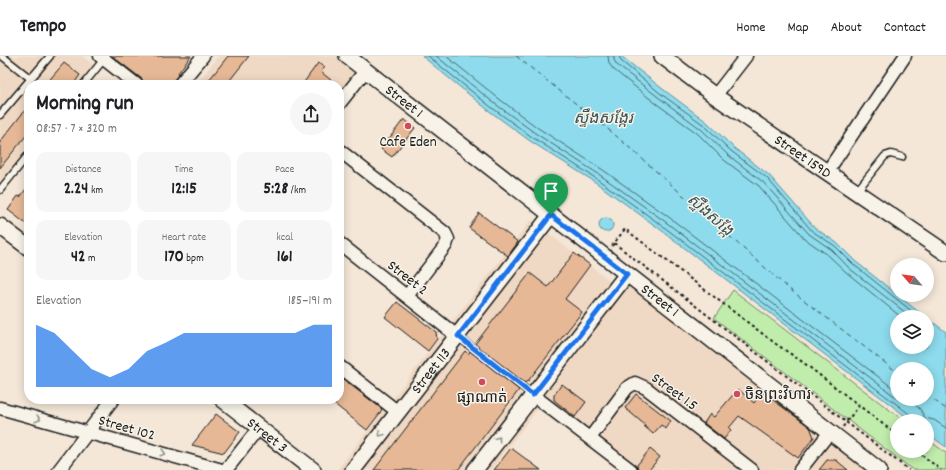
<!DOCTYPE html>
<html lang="en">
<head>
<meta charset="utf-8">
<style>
	body { margin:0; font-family:Dekko,"Noto Sans Khmer",sans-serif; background:#f6f6f6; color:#202124; height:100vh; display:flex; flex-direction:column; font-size:15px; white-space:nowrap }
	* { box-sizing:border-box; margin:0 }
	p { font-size:13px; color:#757577 }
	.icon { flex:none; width:22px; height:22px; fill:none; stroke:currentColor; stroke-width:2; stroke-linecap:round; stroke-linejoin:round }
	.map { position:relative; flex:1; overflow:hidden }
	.sheet { position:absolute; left:24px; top:24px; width:320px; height:324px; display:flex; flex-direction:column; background:#fff; border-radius:16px; box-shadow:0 2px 10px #0003 }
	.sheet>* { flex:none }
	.needle { width:26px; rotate:298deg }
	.fabs { position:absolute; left:890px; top:202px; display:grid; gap:8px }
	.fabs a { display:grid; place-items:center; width:44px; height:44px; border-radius:50%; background:#fff; box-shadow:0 2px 10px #0003; font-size:20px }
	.pin { position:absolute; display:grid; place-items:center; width:34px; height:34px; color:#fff; margin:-41px -17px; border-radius:50% 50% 50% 0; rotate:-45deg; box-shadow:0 0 4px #0007 }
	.pin .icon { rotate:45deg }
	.round { display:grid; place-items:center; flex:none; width:42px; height:42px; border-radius:21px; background:#f6f6f6 }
	.summary { display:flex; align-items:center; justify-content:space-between; height:68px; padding:0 12px }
	h1 { font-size:22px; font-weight:800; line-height:30px }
	.stats { display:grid; grid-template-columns:repeat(3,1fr); gap:6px; height:68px; padding:4px 12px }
	.stats div { display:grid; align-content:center; border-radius:10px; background:#f6f6f6; text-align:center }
	.stats b { font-size:17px; font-weight:800 }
	.stats small { font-size:11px; font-weight:400 }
	.stats p { font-size:11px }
	.chart { height:112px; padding:8px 12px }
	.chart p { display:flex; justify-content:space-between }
	.chart svg { width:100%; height:72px; margin-top:4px; fill:#1a73e8; opacity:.7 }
	header { display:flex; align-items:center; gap:24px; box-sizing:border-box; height:56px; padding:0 20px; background:#fff; border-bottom:1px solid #e0e0e0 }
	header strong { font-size:19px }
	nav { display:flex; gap:22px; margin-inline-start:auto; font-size:14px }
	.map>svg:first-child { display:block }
</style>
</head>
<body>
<header>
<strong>Tempo</strong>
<nav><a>Home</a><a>Map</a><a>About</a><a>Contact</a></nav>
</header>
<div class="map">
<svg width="946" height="414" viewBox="0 0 946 414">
	<rect width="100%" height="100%" fill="#f4e7d8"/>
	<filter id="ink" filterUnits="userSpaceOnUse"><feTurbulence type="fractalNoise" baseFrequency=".025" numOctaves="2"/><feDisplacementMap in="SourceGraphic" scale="8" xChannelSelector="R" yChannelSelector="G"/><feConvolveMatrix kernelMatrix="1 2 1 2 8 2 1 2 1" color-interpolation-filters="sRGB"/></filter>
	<g filter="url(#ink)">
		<path fill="#f0d9c4" d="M0,0H82L94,9L78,29H29V92L0,129Z
			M218,0H337L358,16L339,41V29H196Z
			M531,164L617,230L627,218L880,414H630L543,346L491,414H337Z"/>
		<path fill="#c0edab" stroke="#6e8464" d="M733,234L904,365H897V395H927V383L946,397V414H913L714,262Z"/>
		<path fill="#8ddbec" stroke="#608f99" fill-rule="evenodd" d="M422,0H621L664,34L707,66L734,92L769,119L815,172L837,187L855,205L925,261H897V291H927V262L946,276V391L927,377V365H912L657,171L595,126L530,85L488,54ZM897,313H927V343H897Z
			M599 169a7 7 0 1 1 14 0a7 7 0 1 1-14 0Z"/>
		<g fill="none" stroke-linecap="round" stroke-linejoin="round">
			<path stroke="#49686f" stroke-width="1" d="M428,0L491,51L532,81L597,123L660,168L912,360L914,365
				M436,0L494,47L535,77L600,119L663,164L897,342
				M446,0L498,42L538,72L603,114L666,159L897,335
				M608,0L609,7L613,13L654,46L697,77L724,104L759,130L805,183L828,199L846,216L901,261
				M614,0V4L617,9L658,41L701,73L728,99L763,126L809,178L832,194L849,212L911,261
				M619,0L621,5L661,38L704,69L731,95L767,122L812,175L835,190L853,208L919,261
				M908,343L920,353L925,362L934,364L946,372"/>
			<path stroke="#3e555a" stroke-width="1" stroke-dasharray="5 4" stroke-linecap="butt" d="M516,0L614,78L788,232L897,316
				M927,339L946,353"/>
		</g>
		<path fill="#e6b896" stroke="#1c1c1c" d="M112,0H191L178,17L179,18L170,29H144L142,23Z
			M228,0H249L226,29H205Z
			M64,7L80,19L73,29H45Z
			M318,7L325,11L321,16L337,29H302Z
			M29,49V76L0,112V86Z
			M404,63L415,72L392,101L381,93Z
			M29,129V170L8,154L18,140L20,141Z
			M479,157L518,186L508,200L469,172Z
			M574,197L590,209L565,243L582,256L528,325H527L525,327L475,288L530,217L548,231Z
			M397,246L436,276L437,283L428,295L385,261Z
			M465,295L468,298L470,295L519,334L458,414H374Z
			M339,320L382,353L380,357L367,374L328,343H339Z
			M562,328L586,346L575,361L554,344V339Z
			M738,333L754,347L762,336L810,371L814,381L798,402L739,360L729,372L731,374L724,383L704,367L710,358L714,361Z
			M636,338L671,365L666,373L661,369L653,378L644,370L645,369L625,352Z
			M216,358L240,376L224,397L192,389Z
			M511,392L541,414H494Z
			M650,393L660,401L649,414H638L637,409Z
			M827,404H836L848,414H819Z"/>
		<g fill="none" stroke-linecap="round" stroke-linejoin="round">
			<defs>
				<path id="service" d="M2,0L31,23
					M83,29L104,3
					M0,59L50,0
					M0,134L29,98
					M856,136L885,100L891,98L902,101
					M457,280L533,339"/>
				<path id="minor" d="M100,0L137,29
					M179,29L203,0
					M715,40L746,0
					M339,48L365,15
					M339,94L445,177L448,183L446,189L407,240
					M827,116L905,0
					M339,187L457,280
					M339,310L398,356
					M533,339L631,414
					M0,352L222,414
					M590,382L627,332L635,327L646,332L752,414
					M59,414L113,343
					M226,414L259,372
					M800,414L830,376"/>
				<g id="tertiary">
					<path id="s1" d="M347,0L879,414"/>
					<path id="s2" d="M662,0L715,40L946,197"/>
					<path d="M0,170L29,192"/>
					<path id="s3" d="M222,343L313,414"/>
					<path id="s4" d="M353,414L551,159"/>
					<path d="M475,414L627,218"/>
				</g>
			</defs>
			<use href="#service" stroke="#1c1c1c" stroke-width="9"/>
			<use href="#minor" stroke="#1c1c1c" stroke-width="15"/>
			<use href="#tertiary" stroke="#1c1c1c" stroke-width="18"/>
			<path stroke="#1c1c1c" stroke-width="2" stroke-dasharray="3 3" stroke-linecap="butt" d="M614,187L846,366L859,350
				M612,190L625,173L776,288L804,307L897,379
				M843,371L846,366L909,414
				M917,395L941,414"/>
			<use href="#service" stroke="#f7f3e8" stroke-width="6"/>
			<use href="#minor" stroke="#f7f3e8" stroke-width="12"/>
			<use href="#tertiary" stroke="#f7f3e8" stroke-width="15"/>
		</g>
		<defs><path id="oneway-chevron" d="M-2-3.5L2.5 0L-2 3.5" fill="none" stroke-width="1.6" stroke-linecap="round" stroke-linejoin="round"/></defs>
		<g stroke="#94928c">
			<use href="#oneway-chevron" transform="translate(38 363) rotate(16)"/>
			<use href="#oneway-chevron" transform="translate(381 378) rotate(128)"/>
			<use href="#oneway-chevron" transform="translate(498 383) rotate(-52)"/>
			<use href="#oneway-chevron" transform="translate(163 397) rotate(16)"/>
		</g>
	</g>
	<g fill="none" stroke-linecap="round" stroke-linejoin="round" filter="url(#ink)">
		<defs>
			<path id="route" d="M551,159L627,218L533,339L458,280Z"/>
		</defs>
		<use href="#route" stroke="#fff" stroke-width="8"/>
		<use href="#route" stroke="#1a73e8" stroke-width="5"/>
	</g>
	<g fill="#d1495b" stroke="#f7f3e8" stroke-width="1.5">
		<circle cx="408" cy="70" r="4"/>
		<circle cx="482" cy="326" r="4"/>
		<circle cx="737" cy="338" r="4"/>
	</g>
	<g text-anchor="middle" stroke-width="3" stroke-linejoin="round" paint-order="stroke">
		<g font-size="15" fill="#1c1c1c" stroke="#f7f3e8">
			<text dy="5" stroke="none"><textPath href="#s1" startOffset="73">Street 1</textPath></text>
			<text dy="5" stroke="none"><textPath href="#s2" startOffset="173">Street 159D</textPath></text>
			<text transform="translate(408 221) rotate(38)" y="5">Street 2</text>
			<text dy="5" stroke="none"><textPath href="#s1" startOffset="397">Street 1</textPath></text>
			<text dy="5" stroke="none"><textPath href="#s4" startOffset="126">Street 113</textPath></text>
			<text transform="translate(675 335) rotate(36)" y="5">Street 1.5</text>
			<text transform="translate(127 371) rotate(16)" y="5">Street 102</text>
			<text dy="5" stroke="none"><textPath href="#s3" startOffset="58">Street 3</textPath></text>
		</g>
		<g font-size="15" fill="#1c1c1c" stroke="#f7f3e8">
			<text x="408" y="90">Cafe Eden</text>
			<text x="745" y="343" text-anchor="start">ចិនព្រះវិហារ</text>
			<text x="482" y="346">ផ្សាណាត់</text>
		</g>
		<g font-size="16" font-style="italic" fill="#3e555a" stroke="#f7f3e8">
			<text x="603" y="67">ស្ទឹងសង្កែរ</text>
			<text transform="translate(711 158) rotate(41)" y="6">ស្ទឹងសង្កែ</text>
		</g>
	</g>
</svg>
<div class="fabs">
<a><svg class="needle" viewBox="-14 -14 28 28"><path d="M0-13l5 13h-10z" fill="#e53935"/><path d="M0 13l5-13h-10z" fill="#757577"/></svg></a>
<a><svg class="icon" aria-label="layers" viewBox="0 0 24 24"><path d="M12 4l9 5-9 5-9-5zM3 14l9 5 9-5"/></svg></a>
<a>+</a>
<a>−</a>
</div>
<div class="pin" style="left:551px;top:159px;background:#1e9e55"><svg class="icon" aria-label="arrive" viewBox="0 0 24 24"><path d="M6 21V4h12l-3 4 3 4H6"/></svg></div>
<section class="sheet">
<div class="summary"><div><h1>Morning run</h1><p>08:57 · 7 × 320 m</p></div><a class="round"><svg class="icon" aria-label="share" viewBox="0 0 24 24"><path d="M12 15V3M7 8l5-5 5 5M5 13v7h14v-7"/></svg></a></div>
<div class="stats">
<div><p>Distance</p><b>2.24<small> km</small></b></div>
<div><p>Time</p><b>12:15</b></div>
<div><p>Pace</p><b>5:28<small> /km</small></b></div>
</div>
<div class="stats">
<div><p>Elevation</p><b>42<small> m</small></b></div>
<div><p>Heart rate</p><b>170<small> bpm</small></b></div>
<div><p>kcal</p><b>161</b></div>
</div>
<div class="chart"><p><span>Elevation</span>185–191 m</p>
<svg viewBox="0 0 160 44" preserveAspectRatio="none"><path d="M0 44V6L10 11L20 22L30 33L40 38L50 33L60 22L70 17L80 11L90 11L100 11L110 11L120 11L130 11L140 11L150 6L160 6V44z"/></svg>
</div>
</section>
</div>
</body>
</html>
